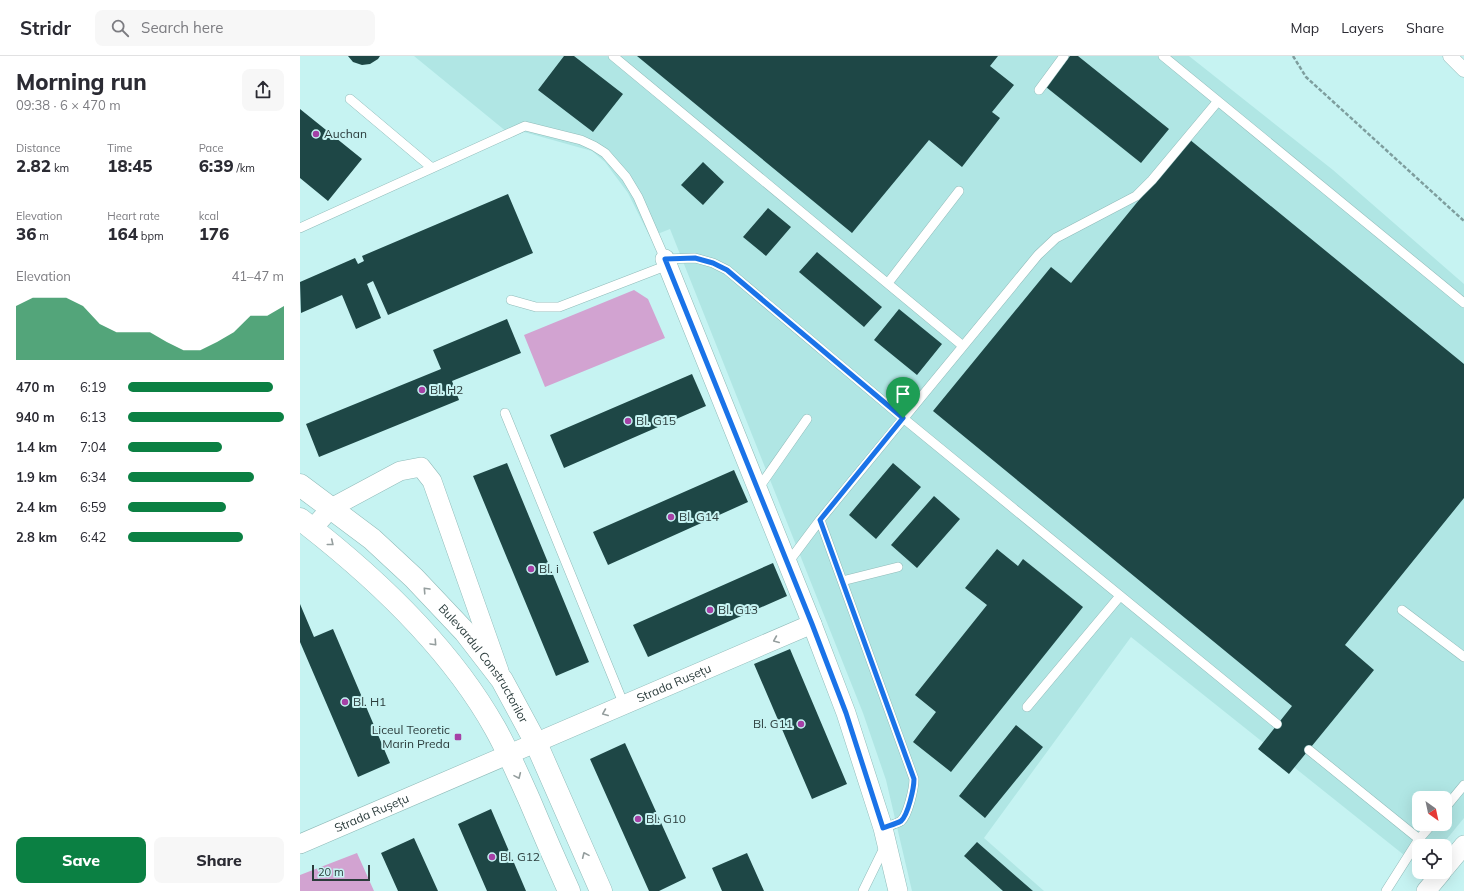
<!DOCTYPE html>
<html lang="en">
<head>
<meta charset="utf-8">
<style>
	body { margin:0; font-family:Mulish,sans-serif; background:#f7f7f7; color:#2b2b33; height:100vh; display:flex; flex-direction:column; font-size:15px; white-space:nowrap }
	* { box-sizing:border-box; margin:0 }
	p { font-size:13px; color:#7c7c81 }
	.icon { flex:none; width:22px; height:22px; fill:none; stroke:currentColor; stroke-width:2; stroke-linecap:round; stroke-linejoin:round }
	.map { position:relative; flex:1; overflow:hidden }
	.sheet { display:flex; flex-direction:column; background:#fff; width:300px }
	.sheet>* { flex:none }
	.needle { width:26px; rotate:147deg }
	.buttons { position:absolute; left:1112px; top:735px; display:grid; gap:8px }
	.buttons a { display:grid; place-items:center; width:40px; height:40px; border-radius:8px; background:#fff; box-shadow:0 4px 16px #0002; font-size:20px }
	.scale { position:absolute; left:12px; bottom:10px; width:58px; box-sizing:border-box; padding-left:4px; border:2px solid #2b3c3c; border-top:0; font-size:11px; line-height:14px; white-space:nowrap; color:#2b3c3c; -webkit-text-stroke:3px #c6f3f2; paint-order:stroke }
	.pin { position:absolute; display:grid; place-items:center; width:34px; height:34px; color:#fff; margin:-41px -17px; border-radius:50% 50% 50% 0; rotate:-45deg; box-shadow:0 0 4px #0007 }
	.pin .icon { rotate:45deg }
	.round { display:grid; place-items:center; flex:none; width:42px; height:42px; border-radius:8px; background:#f7f7f7 }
	.head { display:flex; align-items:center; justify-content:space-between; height:68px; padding:0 16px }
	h1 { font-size:22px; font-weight:800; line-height:30px }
	.metrics { display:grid; grid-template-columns:repeat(3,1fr); gap:6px; height:68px; padding:4px 16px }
	.metrics div { display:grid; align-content:center }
	.metrics b { font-size:17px; font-weight:800 }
	.metrics small { font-size:11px; font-weight:400 }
	.metrics p { font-size:11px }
	.chart { height:112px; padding:8px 16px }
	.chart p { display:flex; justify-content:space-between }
	.chart svg { width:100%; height:72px; margin-top:4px; fill:#0b8043; opacity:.7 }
	.cta { display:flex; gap:8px; margin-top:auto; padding:8px 16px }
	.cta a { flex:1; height:46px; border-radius:8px; background:#0b8043; color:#fff; font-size:16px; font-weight:800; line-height:46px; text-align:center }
	.cta a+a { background:#f7f7f7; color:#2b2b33 }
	ul { padding:0 16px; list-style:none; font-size:13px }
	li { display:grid; grid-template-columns:64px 48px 1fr; align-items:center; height:30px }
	li i { height:10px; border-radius:5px; background:#0b8043 }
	header { display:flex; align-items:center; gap:24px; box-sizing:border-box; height:56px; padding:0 20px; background:#fff; border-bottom:1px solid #e1e1e2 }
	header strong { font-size:19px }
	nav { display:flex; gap:22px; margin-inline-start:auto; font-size:14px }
	.search { width:280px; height:36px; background:#f7f7f7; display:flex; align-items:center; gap:10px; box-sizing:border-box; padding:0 14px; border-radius:8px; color:#7c7c81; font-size:15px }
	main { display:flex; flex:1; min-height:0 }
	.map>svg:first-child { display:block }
</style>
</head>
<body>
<header>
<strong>Stridr</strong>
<div class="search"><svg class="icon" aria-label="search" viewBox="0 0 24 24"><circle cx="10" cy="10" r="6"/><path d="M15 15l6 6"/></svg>Search here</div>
<nav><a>Map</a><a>Layers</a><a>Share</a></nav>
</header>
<main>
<section class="sheet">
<div class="head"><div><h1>Morning run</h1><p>09:38 · 6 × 470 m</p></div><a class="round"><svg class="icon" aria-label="share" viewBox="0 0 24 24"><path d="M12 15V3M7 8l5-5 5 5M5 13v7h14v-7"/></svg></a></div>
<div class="metrics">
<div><p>Distance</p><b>2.82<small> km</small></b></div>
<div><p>Time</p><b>18:45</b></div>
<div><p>Pace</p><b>6:39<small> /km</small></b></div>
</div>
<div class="metrics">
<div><p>Elevation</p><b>36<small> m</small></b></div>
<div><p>Heart rate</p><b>164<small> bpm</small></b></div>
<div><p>kcal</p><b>176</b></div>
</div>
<div class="chart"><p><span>Elevation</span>41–47 m</p>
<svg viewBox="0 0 160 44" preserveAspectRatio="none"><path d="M0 44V11L10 6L20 6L30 6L40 11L50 22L60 27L70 27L80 27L90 33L100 38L110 38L120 33L130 27L140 17L150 17L160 11V44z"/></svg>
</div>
<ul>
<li><b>470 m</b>6:19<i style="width:93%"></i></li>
<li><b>940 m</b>6:13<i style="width:100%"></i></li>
<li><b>1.4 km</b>7:04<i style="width:60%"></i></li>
<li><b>1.9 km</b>6:34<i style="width:81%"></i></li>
<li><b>2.4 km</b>6:59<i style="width:63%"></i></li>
<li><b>2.8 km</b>6:42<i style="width:74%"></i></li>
</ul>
<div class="cta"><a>Save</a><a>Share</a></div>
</section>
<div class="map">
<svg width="1164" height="835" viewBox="0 0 1164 835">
	<rect width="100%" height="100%" fill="#c6f3f2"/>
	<path fill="#b0e6e4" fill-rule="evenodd" d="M114,0H889L1033,114L1164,228V762L1141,790H1119V811L831,581L684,782L744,835H612L586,724L563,657L370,173L350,181L328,137L305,106L292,95L224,76L213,81ZM1119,742H1145V768H1119Z"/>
	<path fill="#d2a3d1" d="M334,234L348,243L365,282L245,331L224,279Z
		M57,797L74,835H0V819Z"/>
	<path fill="#1e4746" d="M48,0H80L78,3L70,8L62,9L53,6Z
		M264,0H274L323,38L293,76L238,34Z
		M337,0H698L690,10L714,29L692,56L700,62L662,111L629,84L552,177Z
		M770,0H778L869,73L841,107L746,31Z
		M0,53L62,103L28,145L0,122Z
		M889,83L1164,308V442L1045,589L1074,614L989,718L958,693L992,650L633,355L751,211L771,227Z
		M403,106L424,126L403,149L381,129Z
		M208,138L233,197L88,259L73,225L67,228L81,262L56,273L42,239L1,257L0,226L55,202L58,208L64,205L62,200Z
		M468,152L491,171L466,200L443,181Z
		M517,196L582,251L564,271L499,216Z
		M599,253L642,288L617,319L574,284Z
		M207,263L221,297L152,325L159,344L19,401L6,368L141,313L133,294Z
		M392,318L406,350L264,412L250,379Z
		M207,407L289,606L256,620L173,420Z
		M593,407L621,431L576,483L549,459Z
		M434,414L448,446L308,509L293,476Z
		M634,440L660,463L617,512L591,489Z
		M697,493L718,510L723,503L783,551L651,716L613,686L636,656L615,639L687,549L665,532Z
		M473,507L487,540L348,601L333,569Z
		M0,548L14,581L33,573L90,707L58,721L0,586Z
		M490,593L547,728L512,743L454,608Z
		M716,669L743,691L685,762L659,740Z
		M325,687L386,822L359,835H349L290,703Z
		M191,753L226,835H187L158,768Z
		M114,782L138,835H98L81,797Z
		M677,786L733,835H703L664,800Z
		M447,797L464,835H422L412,812Z"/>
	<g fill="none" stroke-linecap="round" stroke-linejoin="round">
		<defs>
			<path id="service" d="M313,0L663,290
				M863,0L1164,247
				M739,34L764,0
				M50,43L132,112
				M0,172L225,70L281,84L294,90L305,97L326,121L338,141L365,203L395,202L413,207L427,214L603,362L977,668
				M588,227L659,135
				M211,244L236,251H259L368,209
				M205,357L324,649
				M458,433L507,363
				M520,464L614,723C614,732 608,759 601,765C596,768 588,770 583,772
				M487,508L520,464L738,199L756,182L836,140L852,124L918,45
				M542,525L598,511
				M1102,554L1164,601
				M727,651L820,540
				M1009,694L1119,783
				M1145,752L1164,729
				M563,835L585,790
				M1086,835L1119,783L1132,768"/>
			<path id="pedestrian" d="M1150,0L1164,14"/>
			<g id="minor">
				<path d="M365,203L512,568L546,657L583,772L598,835"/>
				<path d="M13,472L31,452L100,415L121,411L132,425L199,615"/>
				<path id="s1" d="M0,788L512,568"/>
				<path d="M1145,812L1164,789"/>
				<path d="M1126,835L1142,816"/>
			</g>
			<g id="tertiary">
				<path id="s2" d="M0,429L72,483L114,522L165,576L202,624L236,687L301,835"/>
				<path d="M0,463C74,520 149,590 195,672C208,695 218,719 229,743C242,774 255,804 269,835"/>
			</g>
		</defs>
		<use href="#service" stroke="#90bbb9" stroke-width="10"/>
		<use href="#pedestrian" stroke="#90bbb9" stroke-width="15"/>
		<use href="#minor" stroke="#90bbb9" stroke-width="20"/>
		<use href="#tertiary" stroke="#90bbb9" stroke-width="23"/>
		<path stroke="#7e9e9e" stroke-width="2.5" stroke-dasharray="4 2" stroke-linecap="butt" d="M993,0L1006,21L1164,165"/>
		<use href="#service" stroke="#fff" stroke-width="9"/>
		<use href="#pedestrian" stroke="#fff" stroke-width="14"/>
		<use href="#minor" stroke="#fff" stroke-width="19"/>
		<use href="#tertiary" stroke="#fff" stroke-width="22"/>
	</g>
	<defs><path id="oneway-chevron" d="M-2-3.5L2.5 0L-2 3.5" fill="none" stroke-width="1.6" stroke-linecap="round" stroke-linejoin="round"/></defs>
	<g stroke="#959e9e">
		<use href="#oneway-chevron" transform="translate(31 487) rotate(39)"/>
		<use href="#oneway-chevron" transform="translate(126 534) rotate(-133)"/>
		<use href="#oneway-chevron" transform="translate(476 584) rotate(157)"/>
		<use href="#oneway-chevron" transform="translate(134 587) rotate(47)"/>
		<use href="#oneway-chevron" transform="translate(305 657) rotate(157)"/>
		<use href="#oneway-chevron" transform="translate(218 720) rotate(66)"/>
		<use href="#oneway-chevron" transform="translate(285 799) rotate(-114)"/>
	</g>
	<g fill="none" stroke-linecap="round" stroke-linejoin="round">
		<defs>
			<path id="route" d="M395,202L413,207L427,214L603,362L520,464L614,723C614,732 608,759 601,765C596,768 588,770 583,772L546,657L512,568L365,203Z"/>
		</defs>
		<use href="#route" stroke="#fff" stroke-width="8"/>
		<use href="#route" stroke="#1a73e8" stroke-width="5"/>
	</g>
	<g fill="#a541a6" stroke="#c6f3f2" stroke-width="1.5">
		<circle cx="16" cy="78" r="4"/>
		<circle cx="122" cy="334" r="4"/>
		<circle cx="328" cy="365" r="4"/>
		<circle cx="371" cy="461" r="4"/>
		<circle cx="231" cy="513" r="4"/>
		<circle cx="410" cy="554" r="4"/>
		<circle cx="45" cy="646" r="4"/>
		<circle cx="501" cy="668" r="4"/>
		<rect x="154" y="677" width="8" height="8" rx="2"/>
		<circle cx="338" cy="763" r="4"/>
		<circle cx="192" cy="801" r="4"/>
	</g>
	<g text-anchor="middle" stroke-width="4" stroke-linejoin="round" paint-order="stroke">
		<g font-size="12" fill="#2b3c3c" stroke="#c6f3f2" text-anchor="start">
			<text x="24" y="82">Auchan</text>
			<text x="130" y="338">Bl. H2</text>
			<text x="336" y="369">Bl. G15</text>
			<text x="379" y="465">Bl. G14</text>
			<text x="239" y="517">Bl. i</text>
			<text x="418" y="558">Bl. G13</text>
			<text x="53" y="650">Bl. H1</text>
			<text x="493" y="672" text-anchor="end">Bl. G11</text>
			<text x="150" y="678" text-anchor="end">Liceul Teoretic<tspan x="150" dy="14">Marin Preda</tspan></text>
			<text x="346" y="767">Bl. G10</text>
			<text x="200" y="805">Bl. G12</text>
		</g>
		<g font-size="12" fill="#2b3c3c" stroke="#c6f3f2">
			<text dy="4" stroke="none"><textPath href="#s2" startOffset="258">Bulevardul Constructorilor</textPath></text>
			<text dy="4" stroke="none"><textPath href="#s1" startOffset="407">Strada Rușețu</textPath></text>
			<text dy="4" stroke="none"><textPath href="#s1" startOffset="78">Strada Rușețu</textPath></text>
		</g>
	</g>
</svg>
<div class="buttons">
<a><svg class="needle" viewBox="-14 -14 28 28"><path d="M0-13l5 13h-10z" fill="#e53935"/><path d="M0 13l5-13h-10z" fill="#7c7c81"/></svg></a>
<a><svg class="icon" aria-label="locate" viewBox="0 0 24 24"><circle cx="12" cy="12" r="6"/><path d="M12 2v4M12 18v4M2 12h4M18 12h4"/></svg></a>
</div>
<div class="scale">20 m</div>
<div class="pin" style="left:603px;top:362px;background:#1e9e55"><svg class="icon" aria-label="arrive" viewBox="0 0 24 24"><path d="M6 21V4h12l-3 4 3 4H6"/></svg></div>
</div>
</main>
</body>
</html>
